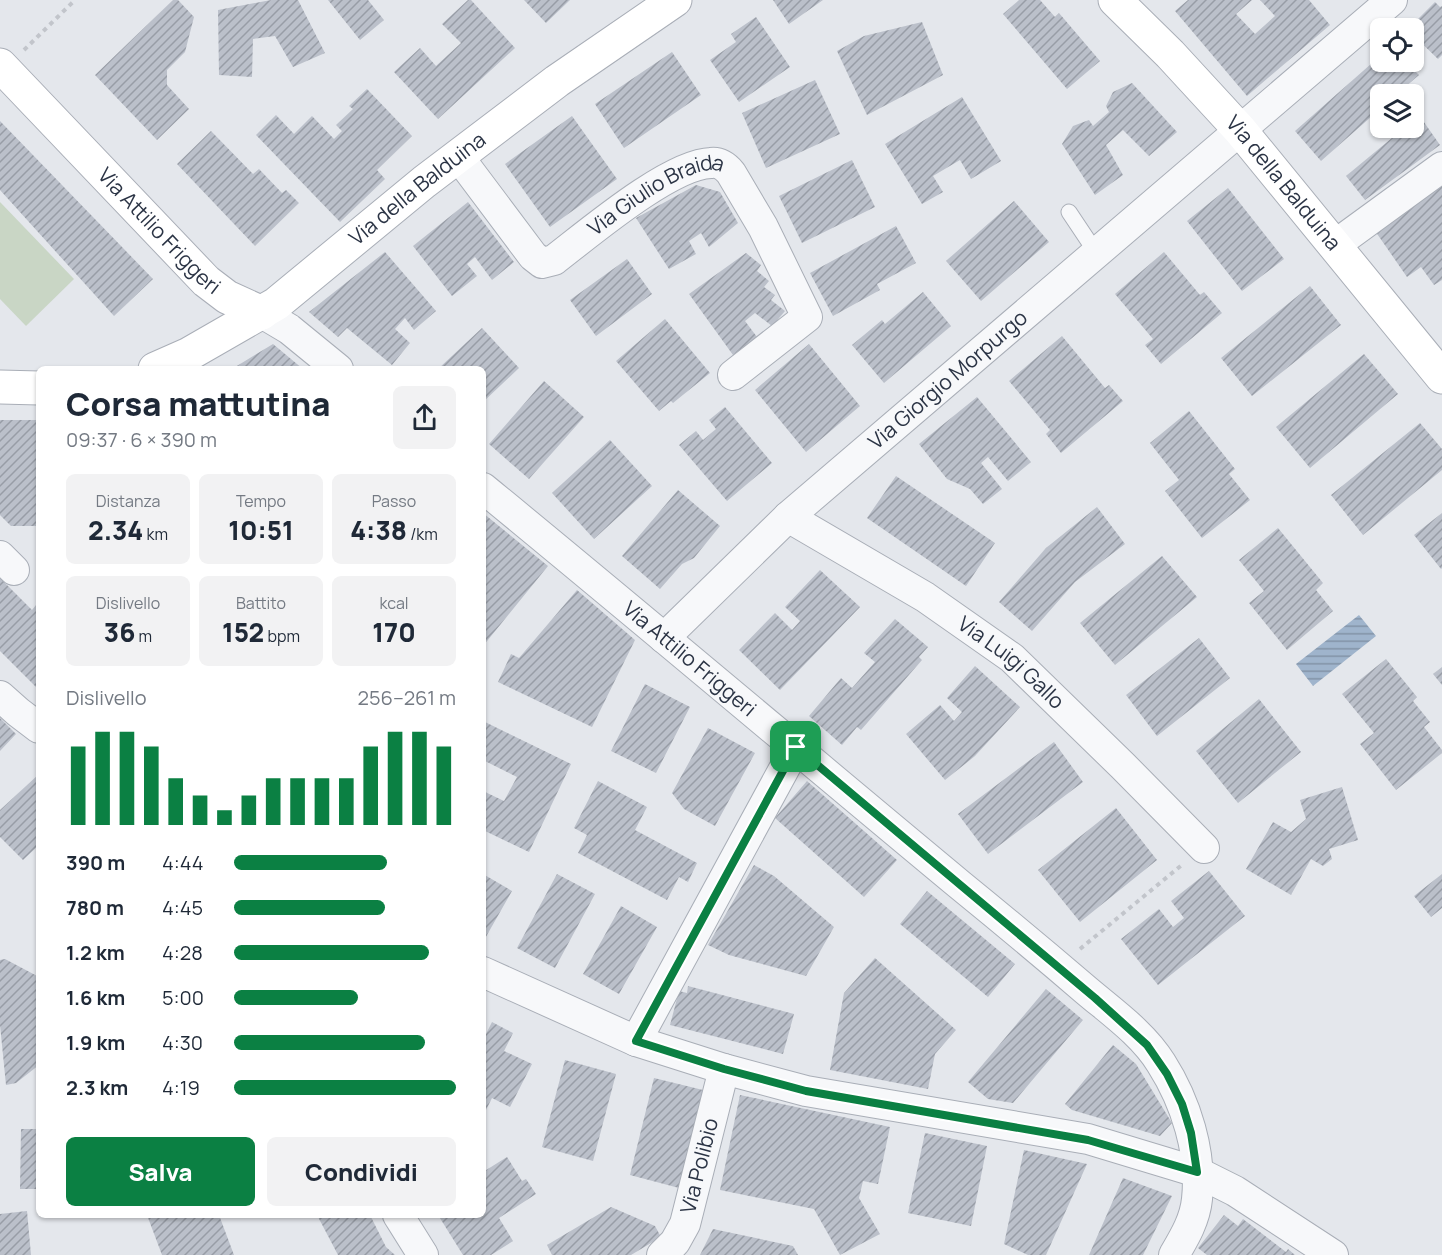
<!DOCTYPE html>
<html lang="it">
<head>
<meta charset="utf-8">
<style>
	body { margin:0; font-family:Manrope,sans-serif; background:#f2f2f3; color:#1f2937; height:100vh; display:flex; flex-direction:column; font-size:22px; white-space:nowrap }
	* { box-sizing:border-box; margin:0 }
	p { font-size:20px; color:#747a83 }
	.icon { flex:none; width:33px; height:33px; fill:none; stroke:currentColor; stroke-width:2; stroke-linecap:round; stroke-linejoin:round }
	.map { position:relative; flex:1; overflow:hidden }
	.details { position:absolute; left:36px; top:366px; width:450px; height:852px; display:flex; flex-direction:column; background:#fff; border-radius:9px; box-shadow:0 2px 4px #0004 }
	.details>* { flex:none }
	.controls { position:absolute; left:1370px; top:18px; display:grid; gap:12px }
	.controls a { display:grid; place-items:center; width:54px; height:54px; border-radius:9px; background:#fff; box-shadow:0 2px 4px #0004; font-size:30px }
	.pin { position:absolute; display:grid; place-items:center; width:51px; height:51px; color:#fff; margin:-26px; border-radius:12px; box-shadow:0 3px 9px #0006 }
	.round { display:grid; place-items:center; flex:none; width:63px; height:63px; border-radius:9px; background:#f2f2f3 }
	.overview { display:flex; align-items:center; justify-content:space-between; height:102px; padding:0 30px }
	h1 { font-size:33px; font-weight:800; line-height:45px }
	.figures { display:grid; grid-template-columns:repeat(3,1fr); gap:9px; height:102px; padding:6px 30px }
	.figures div { display:grid; align-content:center; border-radius:9px; background:#f2f2f3; text-align:center }
	.figures b { font-size:26px; font-weight:800 }
	.figures small { font-size:16px; font-weight:400 }
	.figures p { font-size:16px }
	.chart { height:168px; padding:12px 30px }
	.chart p { display:flex; justify-content:space-between }
	.chart svg { width:100%; height:108px; margin-top:6px; stroke:#0b8043; stroke-width:6 }
	.button { display:flex; gap:12px; margin-top:auto; padding:12px 30px }
	.button a { flex:1; height:69px; border-radius:9px; background:#0b8043; color:#fff; font-size:24px; font-weight:800; line-height:69px; text-align:center }
	.button a+a { background:#f2f2f3; color:#1f2937 }
	ul { padding:0 30px; list-style:none; font-size:20px }
	li { display:grid; grid-template-columns:96px 72px 1fr; align-items:center; height:45px }
	li i { height:15px; border-radius:8px; background:#0b8043 }
	.map>svg:first-child { display:block }
</style>
</head>
<body>
<div class="map">
<svg width="1442" height="1255" viewBox="0 0 1442 1255">
	<defs>
		<pattern id="water-rules" width="6" height="5" patternUnits="userSpaceOnUse" patternTransform="scale(1.5)"><rect width="6" height="5" fill="#9fb4cc"/><path d="M0 2.5h6" fill="none" stroke="#8293a7"/></pattern>
		<pattern id="building-hatch" width="6" height="6" patternUnits="userSpaceOnUse" patternTransform="scale(1.5)"><rect width="6" height="6" fill="#bbc0ca"/><path d="M-1 1l2-2M0 6l6-6M5 7l2-2" fill="none" stroke="#989da6"/></pattern>
	</defs>
	<rect width="100%" height="100%" fill="#e4e7ec"/>
	<path fill="#c9d6c5" d="M0,202L74,279L26,326L0,299Z"/>
	<path fill="url(#water-rules)" d="M1359,615L1376,636L1313,686L1296,664Z"/>
	<path fill="url(#building-hatch)" d="M173,0H178L194,17L185,52L167,70V85L189,109L157,140L95,75Z
		M271,0H298L325,53L293,67L275,36L253,39L252,77L219,75L218,10Z
		M328,0H368L384,20L360,40Z
		M468,0H471L515,48L438,119L394,72L420,48L436,66L461,43L442,24Z
		M524,0H570L546,23Z
		M773,0H823L789,24Z
		M1019,0H1040L1055,17L1059,13L1100,61L1067,89L1003,14Z
		M1188,0H1252L1236,14L1255,34L1275,16L1260,0H1309L1330,25L1247,96L1175,11Z
		M1435,2L1440,7L1442,6V55L1438,59L1413,35V28H1409Z
		M756,17L790,67L739,102L710,60L736,42L731,34Z
		M922,22L943,75L867,115L837,51L864,36Z
		M672,52L701,95L624,148L595,104Z
		M1380,56V62H1406L1419,75L1397,94H1380V109L1321,161L1295,131Z
		M815,80L840,134L766,168L742,113Z
		M1132,83L1177,132L1149,156L1123,130L1106,145L1123,175L1095,195L1062,144L1073,126L1089,120L1093,126L1109,112L1106,106L1113,92Z
		M367,89L412,136L377,170L385,179L340,222L256,135L276,115L294,134L312,116L334,139L342,131L336,125L353,109L349,106Z
		M962,97L1001,161L971,179L960,160L933,176L943,192L922,204L885,144Z
		M1419,115L1440,145L1365,200L1346,176L1404,128H1413V120Z
		M572,116L617,179L550,227L505,164Z
		M0,121L153,279L114,316L0,190Z
		M211,131L253,174L259,169L282,193L286,190L299,203L255,246L177,164Z
		M852,160L875,207L802,243L779,196Z
		M1442,179V280L1434,285L1421,267L1407,277L1373,228Z
		M696,185L720,192L738,223L709,247L701,233L689,241L696,254L669,269L636,218Z
		M1228,188L1284,259L1242,291L1187,221Z
		M1014,201L1049,242L981,301L946,261Z
		M468,202L514,262L492,280L475,257L467,264L477,276L452,296L413,246Z
		M896,226L916,263L877,284L880,290L833,316L810,273Z
		M385,252L436,311L414,330L405,318L395,329L410,343L392,365L347,328L338,337L309,312Z
		M1164,252L1200,295L1204,292L1222,313L1161,364L1145,345L1153,339L1115,294Z
		M746,253L761,265L757,271L769,281L764,287L775,295L771,300L785,311L772,326L755,313L745,321L757,337L733,355L689,294Z
		M627,259L652,294L596,336L570,300Z
		M1310,286L1341,325L1252,396L1221,358Z
		M923,292L951,326L884,383L852,345L882,320L885,324Z
		M665,319L710,373L673,403L671,401L659,411L616,361Z
		M482,328L519,368L483,402V369H438Z
		M1062,336L1105,388L1109,385L1123,401L1061,453L1046,434L1050,430L1009,381Z
		M273,344L303,369H232Z
		M809,344L860,406L806,452L755,390Z
		M1364,354L1398,394L1310,468L1276,427Z
		M544,381L584,417L529,479L489,444Z
		M977,397L1031,462L1008,481L988,457L981,463L1002,489L983,504L970,489L947,479L919,444Z
		M725,407L772,463L727,501L679,445L696,431L703,440L716,429L709,420Z
		M1189,411L1235,469L1229,474L1250,500L1202,538L1165,491L1179,480L1150,443Z
		M0,420H37L36,526H11L0,515Z
		M1420,423L1442,449V470L1363,535L1331,495Z
		M610,440L652,486L594,539L552,493Z
		M896,476L995,543L966,586L867,518Z
		M678,490L720,526L694,558L682,564L660,589L622,556Z
		M1097,507L1125,544L1075,582L1032,631L999,602L1046,548Z
		M483,513L548,566L483,646Z
		M1442,513V568L1441,569L1414,535Z
		M1278,528L1323,583L1316,590L1333,611L1287,650L1249,603L1264,591L1239,560Z
		M1162,556L1197,597L1115,665L1080,623Z
		M820,570L860,607L780,690L739,650L775,613L792,630L800,621L785,607Z
		M0,578L32,610L36,605L39,608V690L0,651Z
		M577,590L635,640L592,727L498,682L511,654L519,658Z
		M895,619L928,647L919,657L922,660L861,730L857,727L842,745L809,716L841,678L852,688L875,662L864,653Z
		M1199,638L1230,678L1157,736L1126,695Z
		M1386,659L1417,697L1413,701L1430,722L1424,727L1442,750V753L1396,790L1360,744L1374,733L1342,694Z
		M975,666L1020,707L975,756L945,780L906,734L940,705L954,721L962,712L947,698Z
		M1442,667V685L1433,674Z
		M645,684L690,707L656,773L611,751Z
		M1259,699L1301,752L1238,803L1196,751Z
		M0,718L16,734L0,751Z
		M483,721L571,764L529,852L483,830V791L504,801L517,777L483,760Z
		M708,728L755,753L715,826L684,809L672,793Z
		M1054,742L1083,782L988,854L958,814Z
		M39,774V845L23,860L0,837V810Z
		M598,781L647,807L635,830L697,863L688,882L679,877L667,900L578,853L587,835L574,828Z
		M807,781L897,860L864,897L775,818Z
		M1342,787L1358,840L1329,849L1332,859L1323,866L1311,859L1291,895L1246,869L1273,822L1291,832L1306,819L1300,800Z
		M1116,808L1157,860L1080,922L1038,870Z
		M754,865L774,876L834,927L806,976L729,955L708,945Z
		M1209,871L1245,916L1158,985L1121,939L1159,909L1173,927L1184,918L1171,901Z
		M483,874L512,891L483,942Z
		M557,874L595,894L555,968L517,948Z
		M1442,874V908L1431,917L1414,896Z
		M927,891L1015,964L988,997L900,924Z
		M621,906L657,927L619,994L583,974Z
		M875,958L956,1030L935,1054L928,1089L830,1070L844,993Z
		M5,959L39,977V1065L16,1083L6,1085L0,1025V960Z
		M688,986L794,1014L783,1054L670,1025L679,991L687,993Z
		M1046,989L1083,1020L1013,1103L988,1099L968,1082Z
		M492,1022L513,1033L504,1051L532,1064L510,1107L492,1098L483,1116V1040Z
		M1113,1045L1136,1064L1172,1123L1160,1136L1072,1110L1065,1104Z
		M565,1060L616,1074L593,1161L542,1147Z
		M654,1078L703,1090L679,1188L630,1175Z
		M740,1095L890,1127L878,1184L863,1181L859,1198L880,1234L840,1255L814,1209L720,1190Z
		M21,1129H39V1189H20Z
		M925,1133L987,1146L971,1226L908,1213Z
		M1024,1150L1087,1164L1046,1255H1028L1004,1244Z
		M507,1157L522,1181L526,1179L536,1194L499,1218L513,1241L491,1255H463L438,1215H483V1172Z
		M1123,1178L1172,1196L1143,1255H1089Z
		M611,1207L655,1226L661,1237L631,1255H552L547,1245Z
		M27,1211L31,1255H0V1214Z
		M147,1215H219L234,1255H162Z
		M317,1215H370L386,1247L395,1255H338Z
		M1224,1215L1238,1226L1243,1219L1286,1252L1288,1249L1295,1255H1207L1198,1248Z
		M713,1229L793,1246L798,1255H700Z"/>
	<g fill="none" stroke-linecap="round" stroke-linejoin="round">
		<defs>
			<path id="lane" d="M1069,212L1097,254"/>
			<g id="street">
				<path id="s1" d="M458,156L533,256L542,263L554,260C588,234 670,164 711,163C719,162 726,167 731,173L763,227L807,317L733,375"/>
				<path d="M1335,245L1442,167"/>
				<path d="M262,313L289,329L338,369"/>
				<path id="s2" d="M483,488C643,619 801,753 960,885C1003,920 1045,955 1087,991C1113,1013 1143,1034 1161,1063C1186,1102 1202,1153 1197,1199C1195,1220 1184,1238 1174,1255"/>
				<path id="s3" d="M788,517L925,597L1012,658L1123,766L1204,848"/>
				<path d="M0,556L14,570"/>
				<path id="s4" d="M664,638L788,517L1392,0"/>
				<path d="M0,696L18,712L39,728"/>
				<path d="M483,972L636,1041L724,1069L806,1091L1088,1139L1197,1172L1235,1191L1333,1255"/>
				<path d="M636,1041L796,747"/>
				<path d="M398,1215L423,1255"/>
				<path id="s5" d="M662,1255L675,1242L685,1224L724,1069"/>
			</g>
			<g id="secondary">
				<path id="s6" d="M1115,0L1170,54L1240,130L1442,377"/>
				<path id="s7" d="M0,65L206,281L227,297L262,313"/>
				<path id="s8" d="M155,369L189,354L276,304L424,182L557,81L675,0"/>
				<path d="M0,387L39,388"/>
			</g>
		</defs>
		<use href="#lane" stroke="#a9aeb7" stroke-width="17"/>
		<use href="#street" stroke="#a9aeb7" stroke-width="32"/>
		<use href="#secondary" stroke="#a9aeb7" stroke-width="35"/>
		<path stroke="#c2c5cb" stroke-width="4" stroke-dasharray="4.5 4.5" stroke-linecap="butt" d="M24,50L75,0
			M1080,949L1183,864"/>
		<use href="#lane" stroke="#f7f8fa" stroke-width="15"/>
		<use href="#street" stroke="#f7f8fa" stroke-width="30"/>
		<use href="#secondary" stroke="#fff" stroke-width="33"/>
	</g>
	<g fill="none" stroke-linecap="round" stroke-linejoin="round">
		<defs>
			<path id="route" d="M796,747L1095,998L1147,1045L1167,1074L1182,1104L1191,1133L1197,1172L1088,1140L806,1091L724,1069L636,1041Z"/>
		</defs>
		<use href="#route" stroke="#fff" stroke-width="12"/>
		<use href="#route" stroke="#0b8043" stroke-width="8"/>
	</g>
	<g text-anchor="middle" stroke-width="5" stroke-linejoin="round" paint-order="stroke">
		<g font-size="21" fill="#2b3445" stroke="#f4f6f9">
			<text dy="7" stroke="none"><textPath href="#s6" startOffset="249">Via della Balduina</textPath></text>
			<text dy="7" stroke="none"><textPath href="#s8" startOffset="320">Via della Balduina</textPath></text>
			<text dy="7" stroke="none"><textPath href="#s1" startOffset="272">Via Giulio Braida</textPath></text>
			<text dy="7" stroke="none"><textPath href="#s7" startOffset="230">Via Attilio Friggeri</textPath></text>
			<text dy="7" stroke="none"><textPath href="#s4" startOffset="384">Via Giorgio Morpurgo</textPath></text>
			<text dy="7" stroke="none"><textPath href="#s2" startOffset="268">Via Attilio Friggeri</textPath></text>
			<text dy="7" stroke="none"><textPath href="#s3" startOffset="267">Via Luigi Gallo</textPath></text>
			<text dy="7" stroke="none"><textPath href="#s5" startOffset="99">Via Polibio</textPath></text>
		</g>
	</g>
</svg>
<div class="controls">
<a><svg class="icon" aria-label="locate" viewBox="0 0 24 24"><circle cx="12" cy="12" r="6"/><path d="M12 2v4M12 18v4M2 12h4M18 12h4"/></svg></a>
<a><svg class="icon" aria-label="layers" viewBox="0 0 24 24"><path d="M12 4l9 5-9 5-9-5zM3 14l9 5 9-5"/></svg></a>
</div>
<div class="pin" style="left:796px;top:747px;background:#1e9e55"><svg class="icon" aria-label="arrive" viewBox="0 0 24 24"><path d="M6 21V4h12l-3 4 3 4H6"/></svg></div>
<section class="details">
<div class="overview"><div><h1>Corsa mattutina</h1><p>09:37 · 6 × 390 m</p></div><a class="round"><svg class="icon" aria-label="share" viewBox="0 0 24 24"><path d="M12 15V3M7 8l5-5 5 5M5 13v7h14v-7"/></svg></a></div>
<div class="figures">
<div><p>Distanza</p><b>2.34<small> km</small></b></div>
<div><p>Tempo</p><b>10:51</b></div>
<div><p>Passo</p><b>4:38<small> /km</small></b></div>
</div>
<div class="figures">
<div><p>Dislivello</p><b>36<small> m</small></b></div>
<div><p>Battito</p><b>152<small> bpm</small></b></div>
<div><p>kcal</p><b>170</b></div>
</div>
<div class="chart"><p><span>Dislivello</span>256–261 m</p>
<svg viewBox="0 0 160 44" preserveAspectRatio="none"><path d="M5 44V12M15 44V6M25 44V6M35 44V12M45 44V25M55 44V32M65 44V38M75 44V32M85 44V25M95 44V25M105 44V25M115 44V25M125 44V12M135 44V6M145 44V6M155 44V12"/></svg>
</div>
<ul>
<li><b>390 m</b>4:44<i style="width:69%"></i></li>
<li><b>780 m</b>4:45<i style="width:68%"></i></li>
<li><b>1.2 km</b>4:28<i style="width:88%"></i></li>
<li><b>1.6 km</b>5:00<i style="width:56%"></i></li>
<li><b>1.9 km</b>4:30<i style="width:86%"></i></li>
<li><b>2.3 km</b>4:19<i style="width:100%"></i></li>
</ul>
<div class="button"><a>Salva</a><a>Condividi</a></div>
</section>
</div>
</body>
</html>
